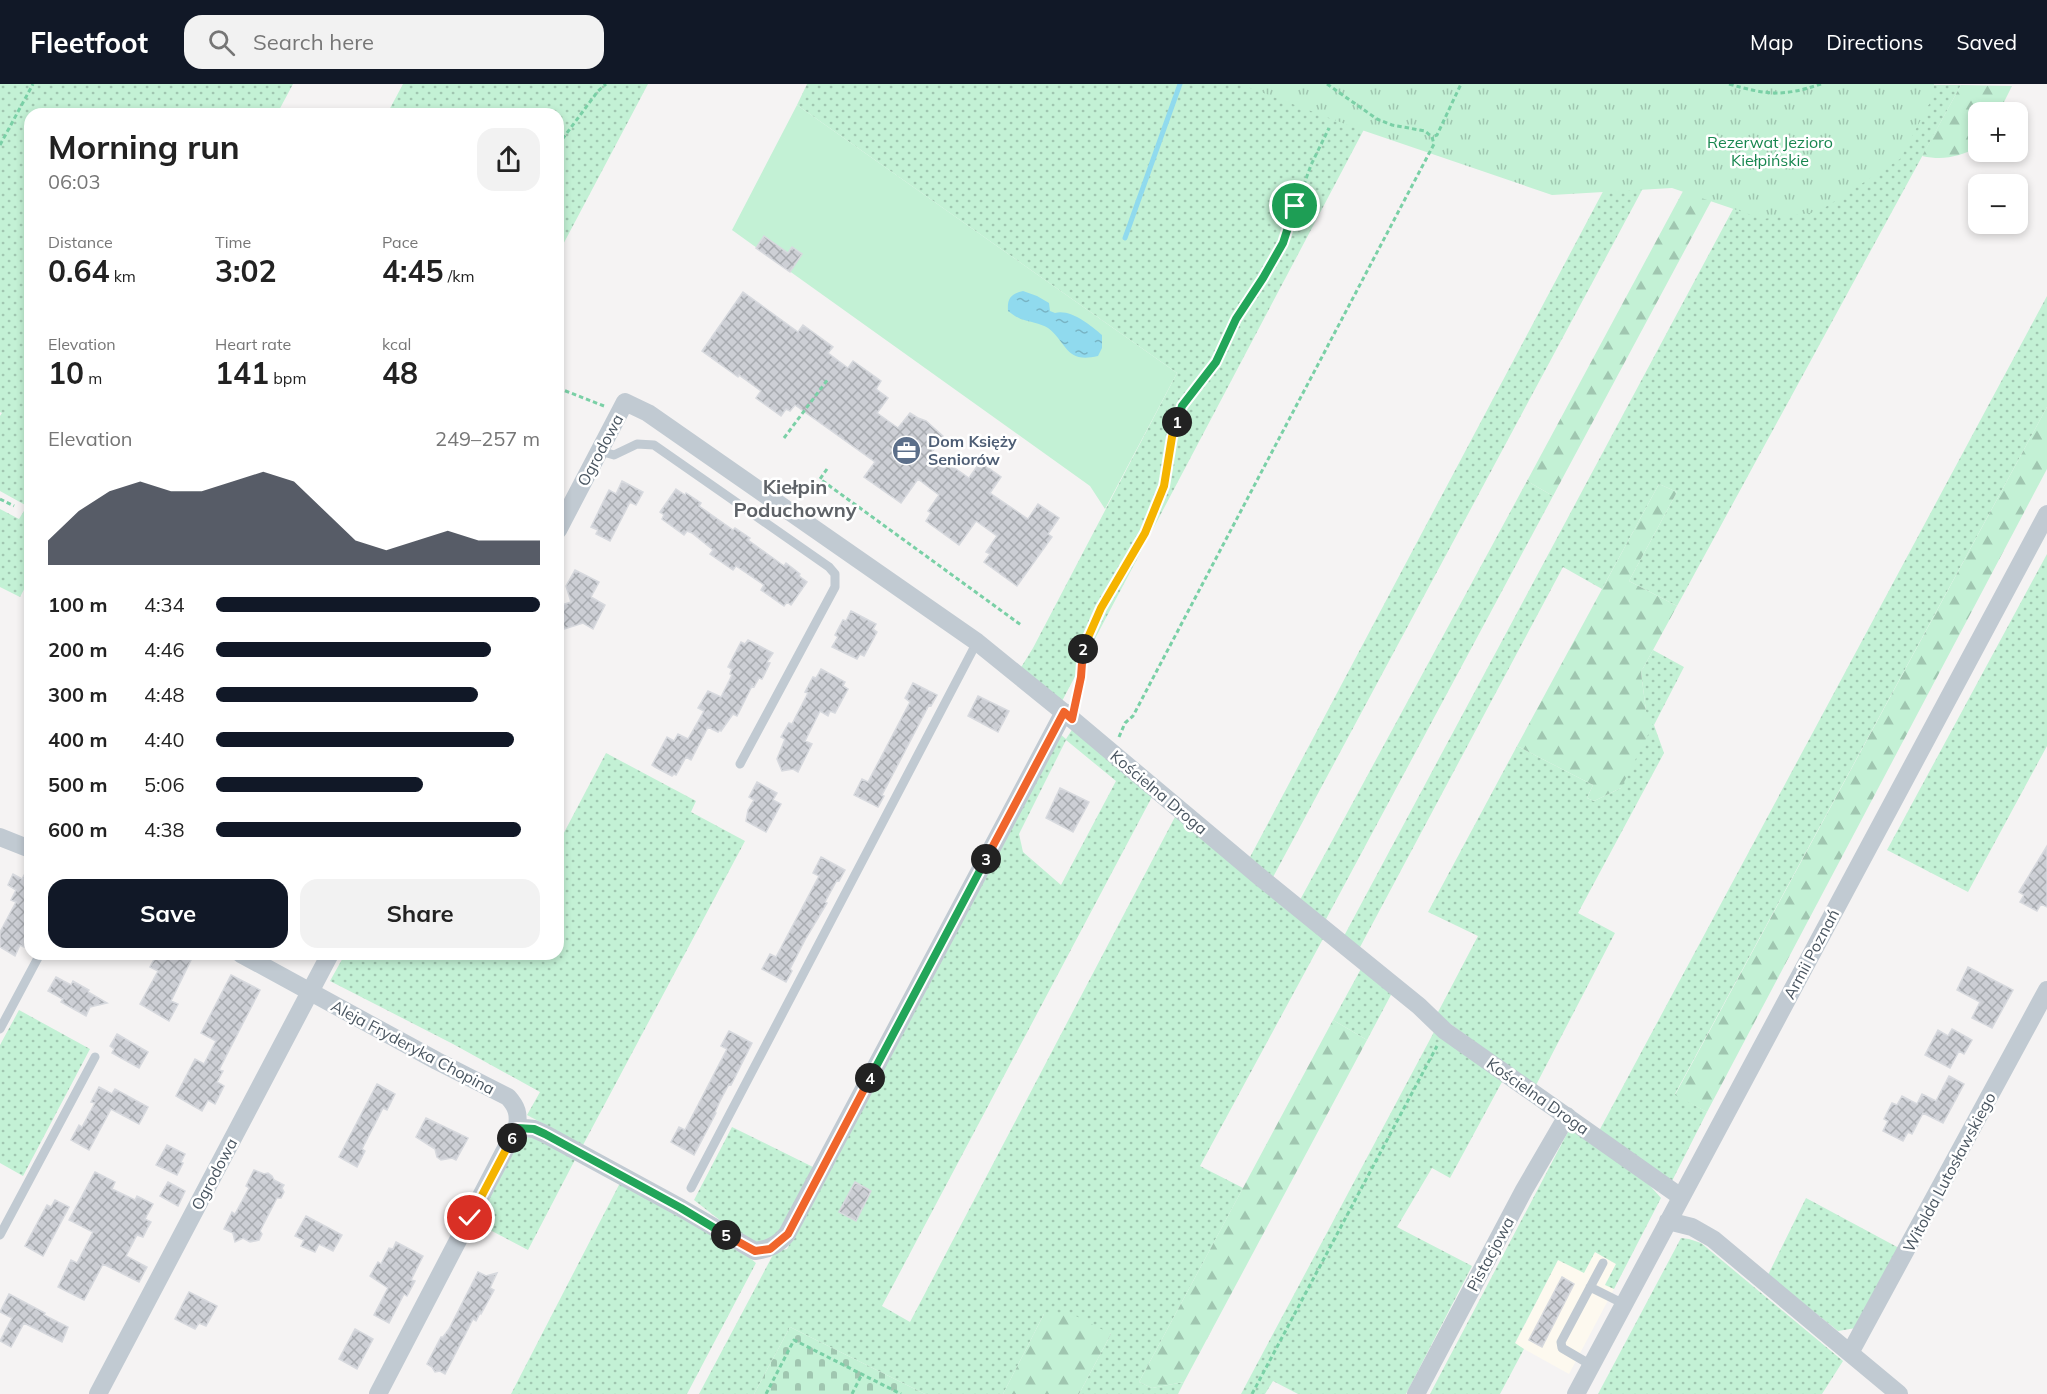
<!DOCTYPE html>
<html lang="en">
<head>
<meta charset="utf-8">
<style>
	body { margin:0; font-family:Mulish,sans-serif; background:#f2f2f2; color:#222; height:100vh; display:flex; flex-direction:column; font-size:22px; white-space:nowrap }
	* { box-sizing:border-box; margin:0 }
	p { font-size:20px; color:#767676 }
	.icon { flex:none; width:33px; height:33px; fill:none; stroke:currentColor; stroke-width:2; stroke-linecap:round; stroke-linejoin:round }
	.map { position:relative; flex:1; overflow:hidden }
	.drawer { position:absolute; left:24px; top:24px; width:540px; height:852px; display:flex; flex-direction:column; background:#fff; border-radius:18px; box-shadow:0 3px 9px #0003 }
	.drawer>* { flex:none }
	.controls { position:absolute; left:1968px; top:18px; display:grid; gap:12px }
	.controls a { display:grid; place-items:center; width:60px; height:60px; border-radius:12px; background:#fff; box-shadow:0 3px 9px #0003; font-size:30px }
	.pin { position:absolute; display:grid; place-items:center; width:51px; height:51px; color:#fff; margin:-26px; border:3px solid #fff; border-radius:50%; box-shadow:0 2px 6px #0007 }
	.km { position:absolute; width:30px; height:30px; margin:-15px; border-radius:50%; background:#222; color:#fff; font-size:16px; line-height:30px; text-align:center }
	.round { display:grid; place-items:center; flex:none; width:63px; height:63px; border-radius:18px; background:#f2f2f2 }
	.head { display:flex; align-items:center; justify-content:space-between; height:102px; padding:0 24px }
	h1 { font-size:33px; font-weight:700; line-height:45px }
	.stats { display:grid; grid-template-columns:repeat(3,1fr); gap:9px; height:102px; padding:6px 24px }
	.stats div { display:grid; align-content:center }
	.stats b { font-size:30px; font-weight:700 }
	.stats small { font-size:16px; font-weight:400 }
	.stats p { font-size:16px }
	.chart { height:168px; padding:12px 24px }
	.chart p { display:flex; justify-content:space-between }
	.chart svg { width:100%; height:108px; margin-top:6px; fill:#111827; opacity:.7 }
	.button { display:flex; gap:12px; margin-top:auto; padding:12px 24px }
	.button a { flex:1; height:69px; border-radius:18px; background:#111827; color:#fff; font-size:24px; font-weight:700; line-height:69px; text-align:center }
	.button a+a { background:#f2f2f2; color:#222 }
	ul { padding:0 24px; list-style:none; font-size:20px }
	li { display:grid; grid-template-columns:96px 72px 1fr; align-items:center; height:45px }
	li i { height:15px; border-radius:8px; background:#111827 }
	header { display:flex; align-items:center; gap:36px; box-sizing:border-box; height:84px; padding:0 30px; background:#111827; color:#fff }
	header strong { font-size:28px }
	nav { display:flex; gap:33px; margin-inline-start:auto; font-size:21px }
	.search { width:420px; height:54px; background:#f2f2f2; display:flex; align-items:center; gap:15px; box-sizing:border-box; padding:0 21px; border-radius:18px; color:#767676; font-size:22px }
	.map>svg:first-child { display:block }
</style>
</head>
<body>
<header>
<strong>Fleetfoot</strong>
<div class="search"><svg class="icon" aria-label="search" viewBox="0 0 24 24"><circle cx="10" cy="10" r="6"/><path d="M15 15l6 6"/></svg>Search here</div>
<nav><a>Map</a><a>Directions</a><a>Saved</a></nav>
</header>
<div class="map">
<svg width="2047" height="1310" viewBox="0 0 2047 1310">
	<defs>
		<pattern id="grass-dots" width="8" height="8" patternUnits="userSpaceOnUse" patternTransform="scale(1.5)"><rect width="8" height="8" fill="#c3f1d5"/><path d="M2 2h.1M6 6h.1" fill="none" stroke="#a0c6b0" stroke-width="1.8" stroke-linecap="round"/></pattern>
		<pattern id="forest-firs" width="22" height="20" patternUnits="userSpaceOnUse" patternTransform="scale(1.5)"><rect width="22" height="20" fill="#c3f1d5"/><path d="M5 1l3.5 6h-7zM16 11l3.5 6h-7z" fill="#a0c6b0"/></pattern>
		<pattern id="cemetery-stones" width="16" height="16" patternUnits="userSpaceOnUse" patternTransform="scale(1.5)"><rect width="16" height="16" fill="#c3f1d5"/><path d="M2 7V4a2 2 0 0 1 4 0v3zM10 15v-3a2 2 0 0 1 4 0v3z" fill="#a0c6b0"/></pattern>
		<pattern id="park-tufts" width="24" height="20" patternUnits="userSpaceOnUse" patternTransform="scale(1.5)"><rect width="24" height="20" fill="#c3f1d5"/><path d="M3 7l-1-3M5 7V3M7 7l1-3M15 17l-1-3M17 17v-4M19 17l1-3" fill="none" stroke="#a0c6b0"/></pattern>
		<pattern id="water-ripples" width="26" height="14" patternUnits="userSpaceOnUse" patternTransform="scale(1.5)"><rect width="26" height="14" fill="#90daee"/><path d="M2 4q2-2 4 0t4 0M15 11q2-2 4 0t4 0" fill="none" stroke="#78b4c4"/></pattern>
		<pattern id="building-cross-hatch" width="8" height="8" patternUnits="userSpaceOnUse" patternTransform="scale(1.5)"><rect width="8" height="8" fill="#cdcfd5"/><path d="M0 0l8 8M0 8l8-8" fill="none" stroke="#a8abb0"/></pattern>
	</defs>
	<rect width="100%" height="100%" fill="#f5f3f3"/>
	<path fill="#fdf9ef" d="M1595,1168L1616,1180L1605,1200L1614,1205L1569,1290L1515,1260L1558,1176L1568,1180Z"/>
	<path fill="url(#grass-dots)" fill-rule="evenodd" d="M0,0H293L277,30H30V494L20,513L0,503V425L19,435L27,422L0,407V332L2,329L0,328Z
		M403,0H648L558,170V30H387Z
		M807,0H1388L1061,619L1020,585L1033,564L1177,289L797,21Z
		M1660,0H1699L1272,795L1249,775Z
		M1832,0L1961,1L1677,522L1629,497L1677,408L1659,400L1602,505L1563,483L1359,865L1344,852L1793,13Z
		M2047,212V323L1675,1010L1707,1028L1672,1097L1599,1047Z
		M1527,397L1553,412L1325,837L1300,816Z
		M2047,470V662L1968,808L1887,766Z
		M1653,566L1684,583L1654,641L1664,669L1578,829L1615,849L1535,1003L1437,930L1478,852L1428,828L1517,662L1593,701L1587,714L1594,717L1621,704L1646,627L1641,588Z
		M1073,644L1153,711L882,1222L910,1238L1176,731L1324,853L1200,1082L1243,1104L1139,1298L1152,1304L1184,1298L1178,1310H1079L1111,1250L1044,1230L1003,1310H925L790,1243L754,1310H699L775,1167L787,1165L1060,650L1066,655ZM1066,656L1116,697L1061,801L1023,768L1019,750Z
		M606,669L696,717L691,728L745,757L583,1061L527,1031L540,1008L453,960L330,897L345,870H558V760Z
		M1362,883L1392,909L1367,956L1333,936Z
		M19,926L90,965L23,1092L0,1079V961Z
		M1435,946L1503,996L1450,1094L1432,1084L1397,1143L1472,1182L1406,1310H1298L1273,1297L1265,1310H1241Z
		M732,1043L815,1084L778,1154L760,1161L726,1141L694,1116Z
		M1570,1044L1644,1095L1661,1114L1614,1205L1605,1201L1616,1180L1595,1168L1584,1189L1558,1176L1515,1259L1524,1265L1500,1310H1430Z
		M533,1051L577,1072L528,1166L471,1136L520,1053Z
		M621,1097L735,1162L756,1179L687,1310H511Z
		M1806,1114L1899,1164L1856,1244L1838,1247L1768,1191Z
		M1681,1154L1689,1155L1701,1159L1843,1277L1822,1310H1598Z"/>
	<path fill="url(#forest-firs)" d="M1961,1L2012,2L1999,28H1978V64C1957,72 1946,77 1922,72Z
		M1738,5L1767,13L1553,412L1527,397Z
		M2047,323V385L1707,1028L1675,1011Z
		M1659,400L1677,408L1629,497L1677,522L1641,588L1646,627L1653,641L1621,704L1594,717L1587,714L1593,701L1517,662Z
		M1333,936L1367,956L1184,1298L1152,1304L1139,1298Z
		M1070,1229L1111,1250L1079,1310H1003L1044,1230Z"/>
	<path fill="url(#cemetery-stones)" d="M790,1243L925,1310H754Z"/>
	<path fill="url(#park-tufts)" d="M1240,0H1934L1933,13L1900,75L1818,128L1763,135L1672,104L1552,111L1353,43Z"/>
	<path fill="#c3f1d5" d="M797,21L1177,289L1105,425L1090,402L732,146Z"/>
	<path fill="url(#water-ripples)" d="M1023,207L1037,212L1049,219L1050,227L1055,229C1071,225 1090,241 1102,251V264L1098,272C1065,280 1067,258 1048,244C1040,239 1029,238 1021,235C1016,233 1012,230 1008,227C1007,214 1011,210 1023,207Z"/>
	<g fill="none" stroke-linecap="round" stroke-linejoin="round">
		<path stroke="#90daee" stroke-width="5" d="M1125,154L1180,0"/>
	</g>
	<path fill="url(#building-cross-hatch)" stroke="#d7d9de" stroke-width="1.5" d="M764,152L788,169L792,163L802,170L790,188L756,164Z
		M743,208L798,248L803,241L833,263L828,269L848,284L853,277L881,297L876,305L888,314L877,329L898,344L910,329L918,334L926,337L943,352L932,368L969,394L980,378L1001,393L990,409L1028,435L1038,420L1059,434L1048,450L1052,453L1017,502L984,478L990,470L986,468L997,452L976,437L959,461L926,437L931,429L928,427L939,411L918,395L901,419L864,393L875,378L795,321L790,327L786,325L781,332L756,314L761,307L739,291L738,293L702,267Z
		M622,397L643,408L636,421L630,418L610,457L596,450L598,446L591,443L609,406L616,410Z
		M676,405L685,411L686,409L701,419L699,422L733,446L735,444L750,454L748,456L784,482L786,479L800,490L799,492L807,498L791,521L787,518L784,522L761,506L764,501L736,482L733,486L710,470L713,466L692,449L687,447L684,451L662,435L664,431L660,428Z
		M575,486L599,498L591,513L605,521L593,545L583,539L558,547V522L571,518L566,502Z
		M851,527L876,540L873,545L877,548L864,572L860,570L857,575L832,563L838,553L835,551L843,536L846,537Z
		M748,556L773,569L767,578L770,579L762,595L759,594L754,603L752,602L737,632L733,630L721,647L720,646L718,648L708,643L691,676L686,673L676,691L674,690L672,692L655,683L652,681L667,653L674,657L678,650L688,655L704,627L698,624L708,607L721,613L732,591L730,590L732,585L728,583L741,558L745,560Z
		M821,585L845,598L843,602L848,605L835,629L830,627L828,632L820,627L805,657L812,660L798,688L793,685L782,687L777,675L785,655L781,653L789,639L792,640L808,609L805,608L813,593L816,594Z
		M913,599L937,611L931,622L929,621L882,711L884,712L878,723L854,711L862,695L868,698L910,618L905,614Z
		M978,612L1009,627L998,648L968,632Z
		M757,698L777,709L773,716L781,720L766,748L746,737L748,726L754,716L749,713Z
		M1060,704L1089,718L1073,748L1046,734Z
		M2047,762V823L2041,820L2037,827L2020,818L2024,811L2019,808Z
		M821,773L845,786L839,797L837,796L825,818L827,819L806,854L790,885L792,887L786,898L762,885L770,870L776,873L819,792L813,789Z
		M30,780V851L24,863L20,861L15,872L0,863V848L16,818L11,816L16,806L8,801L13,790L22,795Z
		M157,870H194L171,917L178,920L169,937L140,920L158,887L150,883Z
		M1968,883L2013,906L1992,944L1972,934L1980,918L1957,906Z
		M231,891L260,906L219,986L223,987L217,998L224,1002L215,1020L208,1016L202,1027L176,1012L195,975L204,980L216,957L201,949Z
		M56,893L71,901L73,897L89,906L88,908L107,919L90,923L86,932L61,918L63,915L48,907Z
		M1952,945L1972,956L1964,970L1959,967L1950,984L1925,971L1938,946L1948,952Z
		M729,947L752,959L731,1001L729,1000L720,1017L715,1028L716,1029L694,1071L671,1058L679,1043L685,1046L727,965L721,962Z
		M117,950L148,968L139,984L112,969L114,965L110,962Z
		M1949,992L1964,1000L1943,1039L1923,1029L1912,1050L1908,1048L1903,1057L1883,1047L1888,1037L1884,1035L1892,1019L1897,1021L1902,1012L1917,1020L1922,1010L1936,1017Z
		M377,1000L395,1010L387,1026L383,1024L362,1065L365,1067L357,1083L339,1073Z
		M99,1003L112,1010L115,1005L148,1023L139,1040L111,1025L89,1066L71,1056L79,1041L82,1043L95,1019L91,1018Z
		M426,1034L468,1054L456,1076L452,1074L441,1076L437,1073L435,1065L416,1053Z
		M167,1061L185,1070L181,1078L183,1079L177,1091L156,1081Z
		M254,1086L264,1090L268,1089L272,1092L274,1096L284,1101L282,1104L284,1108L281,1114H277L260,1147L262,1150L259,1156L250,1158L243,1154L235,1158L233,1149L224,1145L232,1128L235,1130L249,1104L246,1102Z
		M95,1088L115,1098L112,1105L135,1116L137,1112L153,1120L145,1135L151,1138L147,1145L143,1153L137,1151L126,1172L147,1183L139,1198L103,1180L84,1216L58,1203L71,1176L77,1179L93,1148L69,1136Z
		M168,1098L185,1107L178,1122L160,1112Z
		M855,1098L871,1107L856,1137L839,1128Z
		M55,1116L69,1123L43,1172L25,1162L47,1121L51,1123Z
		M306,1132L342,1151L333,1167L319,1160L315,1168L301,1162L304,1156L295,1152Z
		M396,1158L423,1172L411,1196L415,1197L407,1212L404,1210L389,1239L374,1231L388,1204L370,1192L378,1178L381,1180L389,1164L393,1165Z
		M478,1188L486,1192L497,1189L490,1204L494,1206L481,1230L480,1229L476,1237L473,1235L445,1290L440,1287L435,1288L432,1283L427,1280L441,1253H443L449,1245Z
		M1562,1193L1574,1200L1542,1263L1529,1256Z
		M189,1208L217,1222L206,1242L199,1239L195,1245L175,1235Z
		M9,1210L45,1229L44,1231L68,1243L62,1258L24,1239L11,1263L0,1257L12,1234L0,1228Z
		M355,1245L373,1255L357,1285L339,1275Z"/>
	<g fill="none" stroke-linecap="round" stroke-linejoin="round">
		<path stroke="#7ad0a6" stroke-width="3" stroke-dasharray="4.5 3" stroke-linecap="butt" d="M1327,0L1377,35L1392,41L1425,47L1432,53
			M1729,0C1768,11 1782,13 1821,0
			M0,61L33,0
			M558,61L598,7L606,0
			M558,304L604,322
			M784,354L828,295
			M827,385L820,395L1021,541
			M0,415L14,422
			M1076,616L1084,561L1101,524L1145,449L1164,402L1172,353L1182,322L1216,278L1235,235L1263,194L1283,159L1311,81L1329,44
			M1119,653L1125,639L1133,632L1434,60L1432,53L1437,51L1461,0
			M766,1310L794,1256L901,1310
			M852,1310L862,1290
			M1252,1310L1437,962"/>
		<path stroke="#c1cad2" stroke-width="9" d="M600,367L614,371L637,360L654,361L829,483L835,490V503L740,680
			M0,945L40,870
			M691,1104L977,558
			M0,1151L95,973
			M1590,1203L1624,1220
			M1591,1281L1562,1264L1561,1258L1603,1179"/>
		<path stroke="#c1cad2" stroke-width="18" d="M558,446L625,318L648,329L977,558L1072,635L1260,793L1419,922L1445,947L1681,1113
			M0,753L30,765
			M241,870L437,977L508,1013C517,1023 519,1030 517,1043L378,1310
			M517,1043L534,1045L545,1050L681,1124L755,1167C769,1165 778,1161 787,1150L1064,628
			M1668,1137L1692,1143L1713,1155L1899,1310
			M1850,1269L2047,906
			M98,1310L330,870
			M1416,1310L1524,1106L1567,1032
			M1576,1310L2047,430"/>
	</g>
	<g fill="none" stroke-linecap="round" stroke-linejoin="round">
		<defs>
			<path id="split-1" d="M1177,338L1182,322L1216,278L1236,235L1263,194L1283,159L1295,122"/>
			<path id="split-2" d="M1083,565L1101,524L1145,449L1164,402L1172,353L1177,338"/>
			<path id="split-3" d="M986,775L1064,628L1072,635L1081,593L1083,565"/>
			<path id="split-4" d="M870,994L986,775"/>
			<path id="split-5" d="M726,1151L755,1167L770,1165L788,1150L870,994"/>
			<path id="split-6" d="M512,1054L517,1044L534,1045L545,1050L681,1124L726,1151"/>
			<path id="split-7" d="M470,1134L512,1054"/>
		</defs>
		<use href="#split-1" stroke="#fff" stroke-width="12"/>
		<use href="#split-2" stroke="#fff" stroke-width="12"/>
		<use href="#split-3" stroke="#fff" stroke-width="12"/>
		<use href="#split-4" stroke="#fff" stroke-width="12"/>
		<use href="#split-5" stroke="#fff" stroke-width="12"/>
		<use href="#split-6" stroke="#fff" stroke-width="12"/>
		<use href="#split-7" stroke="#fff" stroke-width="12"/>
		<use href="#split-1" stroke="#22a559" stroke-width="8"/>
		<use href="#split-2" stroke="#f5b400" stroke-width="8"/>
		<use href="#split-3" stroke="#f0652b" stroke-width="8"/>
		<use href="#split-4" stroke="#22a559" stroke-width="8"/>
		<use href="#split-5" stroke="#f0652b" stroke-width="8"/>
		<use href="#split-6" stroke="#22a559" stroke-width="8"/>
		<use href="#split-7" stroke="#f5b400" stroke-width="8"/>
	</g>
	<defs>
		<symbol id="office-disc" viewBox="-11 -11 22 22"><circle r="9.5" fill="#5c6f8a" stroke="#fff"/><path d="M-6-3h4V-5.5h4V-3h4V5H-6ZM-1-4.5V-3h2v-1.5ZM-6 0V1H6V0Z" fill="#fff"/></symbol>
	</defs>
	<g fill-rule="evenodd">
		<use href="#office-disc" x="890" y="350" width="33" height="33"/>
	</g>
	<g text-anchor="middle" stroke-width="5" stroke-linejoin="round" paint-order="stroke">
		<g font-size="16" fill="#17864f" stroke="#fff">
			<text x="1770" y="64">Rezerwat Jezioro<tspan x="1770" dy="18">Kiełpińskie</tspan></text>
		</g>
		<g font-size="16" font-weight="bold" fill="#4e5e75" stroke="#fff" text-anchor="start">
			<text x="928" y="363">Dom Księży<tspan x="928" dy="18">Seniorów</tspan></text>
		</g>
		<g font-size="16" fill="#4a5661" stroke="#fff">
			<text transform="translate(600 366) rotate(-62)" y="6">Ogrodowa</text>
			<text transform="translate(1159 708) rotate(40)" y="6">Kościelna Droga</text>
			<text transform="translate(1811 870) rotate(-62)" y="6">Armii Poznań</text>
			<text transform="translate(413 963) rotate(28)" y="6">Aleja Fryderyka Chopina</text>
			<text transform="translate(1538 1012) rotate(35)" y="6">Kościelna Droga</text>
			<text transform="translate(1949 1088) rotate(-62)" y="6">Witolda Lutosławskiego</text>
			<text transform="translate(214 1090) rotate(-62)" y="6">Ogrodowa</text>
			<text transform="translate(1490 1170) rotate(-62)" y="6">Pistacjowa</text>
		</g>
		<g font-size="20" font-weight="bold" fill="#5f6368" stroke="#fff">
			<text x="795" y="410">Kiełpin<tspan x="795" dy="23">Poduchowny</tspan></text>
		</g>
	</g>
</svg>
<div class="controls">
<a>+</a>
<a>−</a>
</div>
<div class="pin" style="left:1295px;top:122px;background:#1e9e55"><svg class="icon" aria-label="arrive" viewBox="0 0 24 24"><path d="M6 21V4h12l-3 4 3 4H6"/></svg></div>
<div class="pin" style="left:470px;top:1134px;background:#d93025"><svg class="icon" aria-label="check" viewBox="0 0 24 24"><path d="M5 12l5 5 9-10"/></svg></div>
<b class="km" style="left:1177px;top:338px">1</b>
<b class="km" style="left:1083px;top:565px">2</b>
<b class="km" style="left:986px;top:775px">3</b>
<b class="km" style="left:870px;top:994px">4</b>
<b class="km" style="left:726px;top:1151px">5</b>
<b class="km" style="left:512px;top:1054px">6</b>
<section class="drawer">
<div class="head"><div><h1>Morning run</h1><p>06:03</p></div><a class="round"><svg class="icon" aria-label="share" viewBox="0 0 24 24"><path d="M12 15V3M7 8l5-5 5 5M5 13v7h14v-7"/></svg></a></div>
<div class="stats">
<div><p>Distance</p><b>0.64<small> km</small></b></div>
<div><p>Time</p><b>3:02</b></div>
<div><p>Pace</p><b>4:45<small> /km</small></b></div>
</div>
<div class="stats">
<div><p>Elevation</p><b>10<small> m</small></b></div>
<div><p>Heart rate</p><b>141<small> bpm</small></b></div>
<div><p>kcal</p><b>48</b></div>
</div>
<div class="chart"><p><span>Elevation</span>249–257 m</p>
<svg viewBox="0 0 160 44" preserveAspectRatio="none"><path d="M0 44V34L10 22L20 14L30 10L40 14L50 14L60 10L70 6L80 10L90 22L100 34L110 38L120 34L130 30L140 34L150 34L160 34V44z"/></svg>
</div>
<ul>
<li><b>100 m</b>4:34<i style="width:100%"></i></li>
<li><b>200 m</b>4:46<i style="width:85%"></i></li>
<li><b>300 m</b>4:48<i style="width:81%"></i></li>
<li><b>400 m</b>4:40<i style="width:92%"></i></li>
<li><b>500 m</b>5:06<i style="width:64%"></i></li>
<li><b>600 m</b>4:38<i style="width:94%"></i></li>
</ul>
<div class="button"><a>Save</a><a>Share</a></div>
</section>
</div>
</body>
</html>
